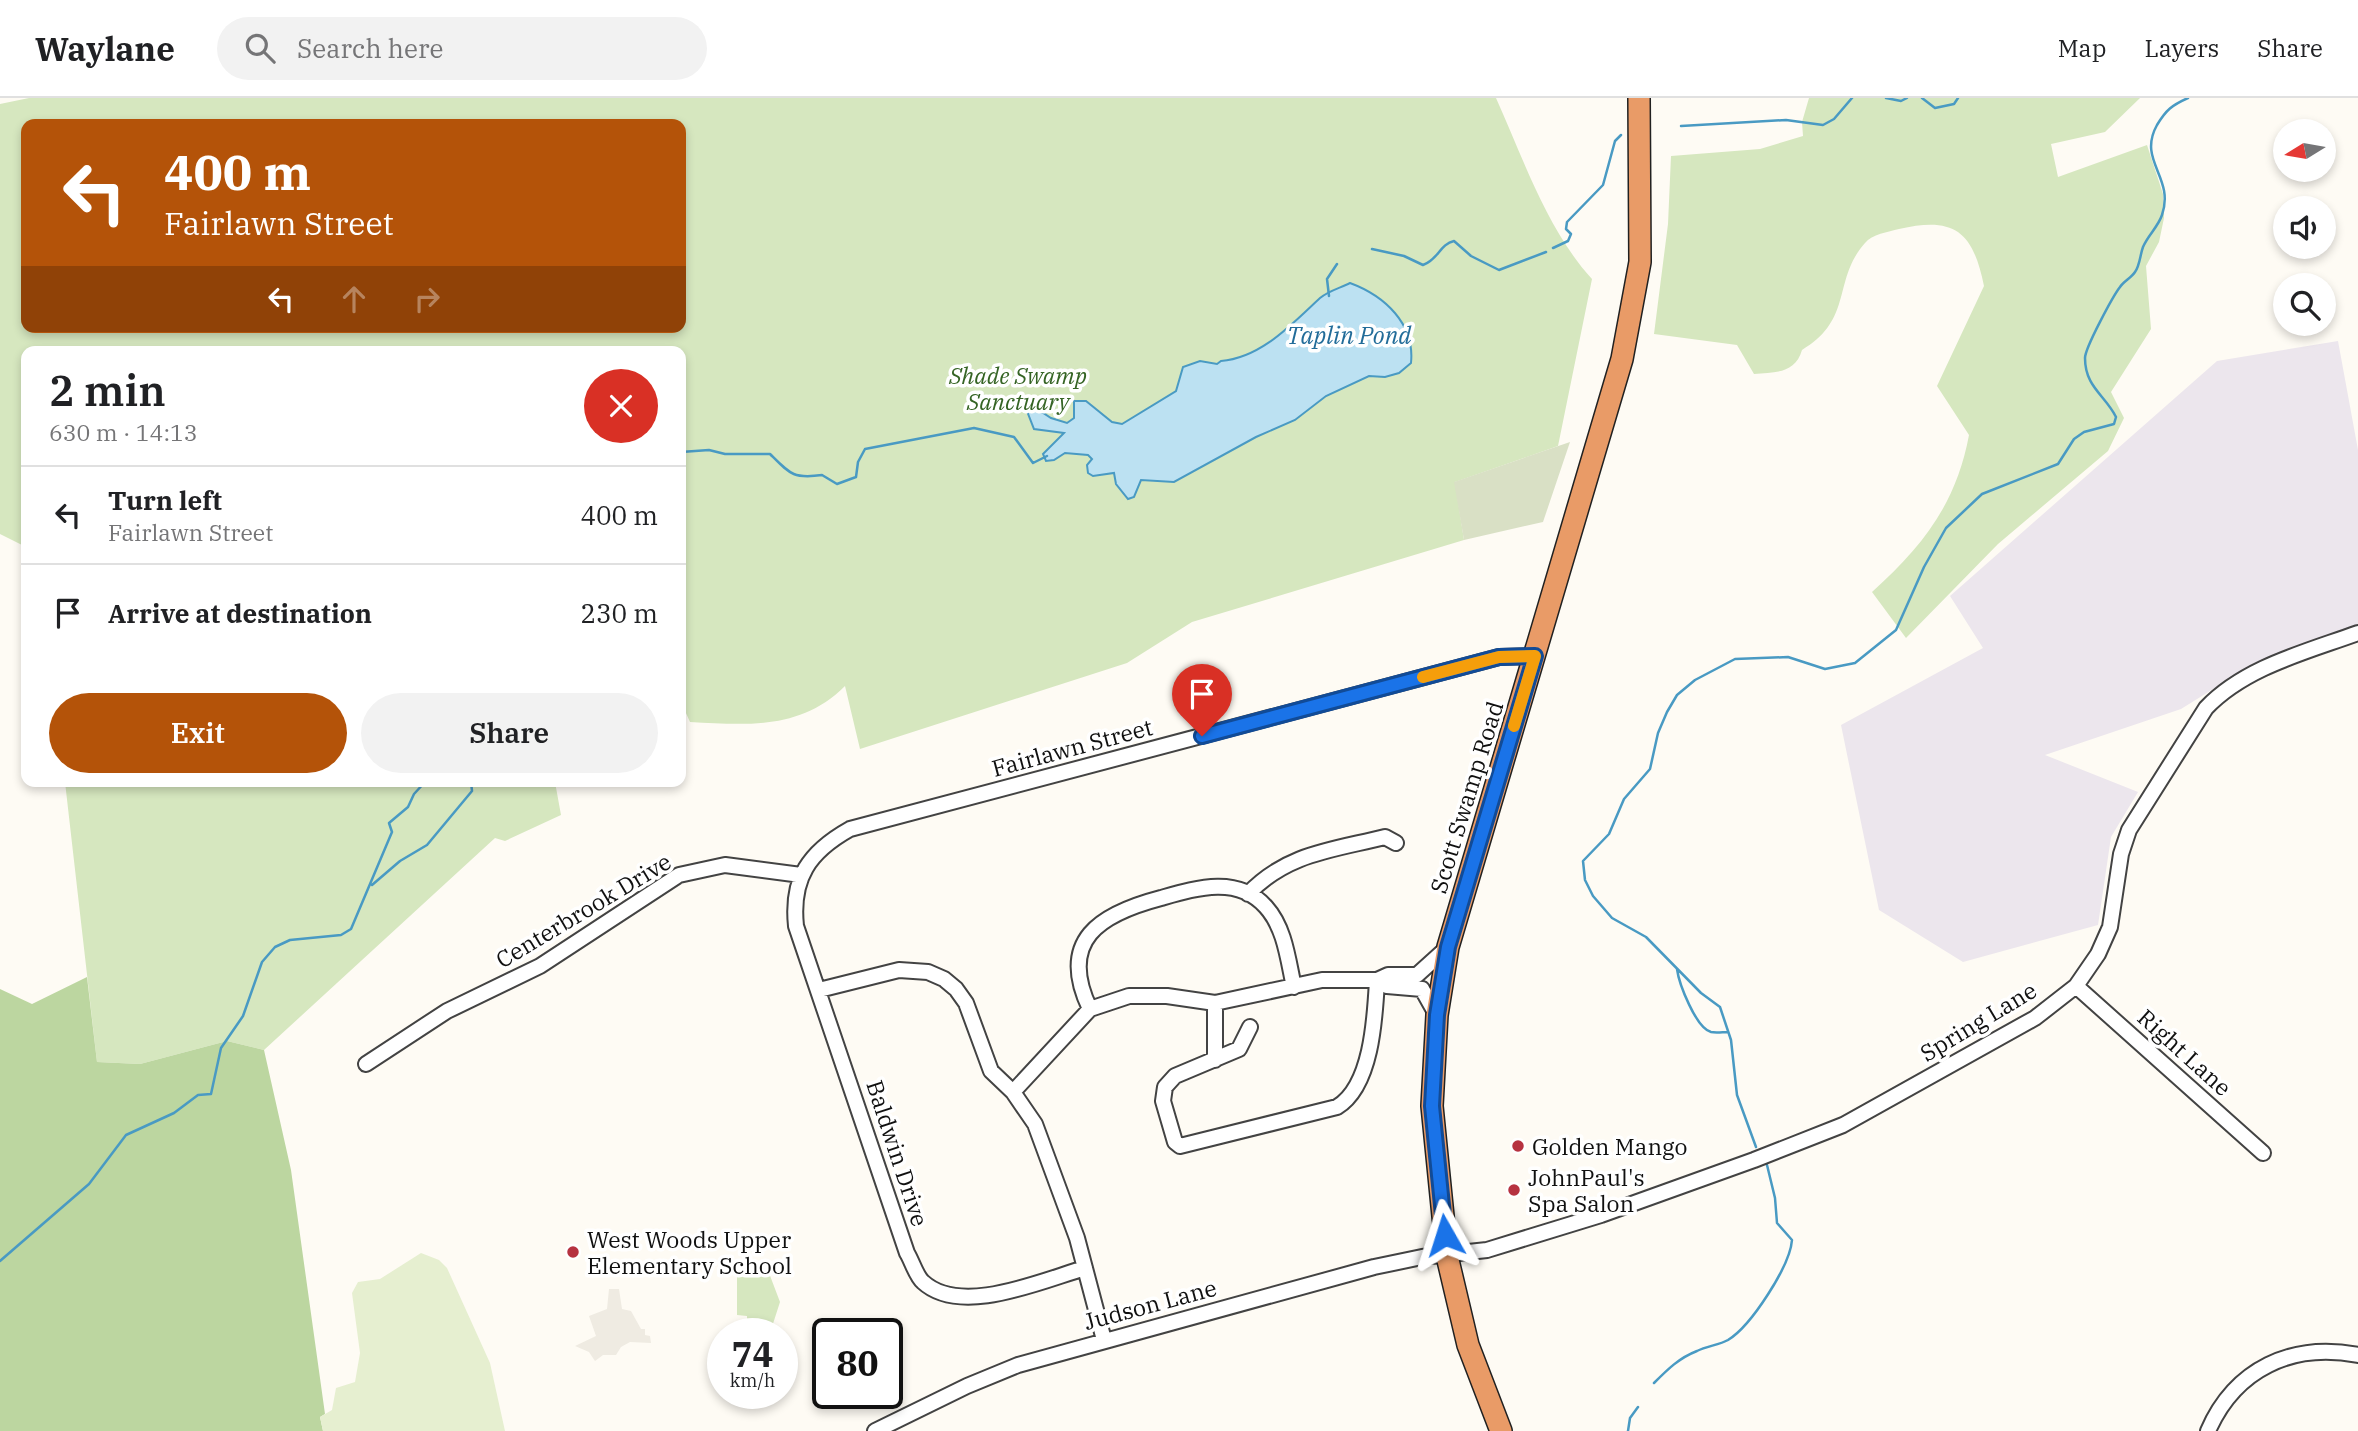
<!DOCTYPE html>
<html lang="en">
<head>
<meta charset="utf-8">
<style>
  body { margin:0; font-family:"IBM Plex Serif",serif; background:#f2f2f2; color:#202124; height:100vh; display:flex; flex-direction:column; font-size:26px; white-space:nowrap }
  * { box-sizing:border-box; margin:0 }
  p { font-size:23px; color:#757577 }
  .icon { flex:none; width:38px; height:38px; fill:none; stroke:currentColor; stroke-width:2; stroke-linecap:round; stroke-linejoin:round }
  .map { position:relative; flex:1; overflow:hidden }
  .panel { position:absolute; left:21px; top:248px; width:665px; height:441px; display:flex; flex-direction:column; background:#fff; border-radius:14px; box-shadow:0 4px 10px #0003 }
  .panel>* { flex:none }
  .banner { position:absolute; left:21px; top:21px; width:665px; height:214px; border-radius:14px; box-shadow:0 4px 10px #0003; background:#b45309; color:#fff; overflow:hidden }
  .needle { width:46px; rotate:259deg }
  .controls { position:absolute; left:2273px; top:21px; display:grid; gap:14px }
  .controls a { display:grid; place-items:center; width:63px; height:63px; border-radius:50%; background:#fff; box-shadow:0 4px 10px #0003; font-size:35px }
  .speed { position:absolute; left:707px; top:1220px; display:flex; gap:14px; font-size:35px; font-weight:700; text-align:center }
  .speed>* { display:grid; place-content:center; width:91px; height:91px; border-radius:50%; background:#fff; box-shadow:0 4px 10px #0003; line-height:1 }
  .speed small { font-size:18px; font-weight:400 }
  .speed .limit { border:4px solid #111; border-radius:10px; background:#fff; color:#111 }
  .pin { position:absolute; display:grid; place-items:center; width:60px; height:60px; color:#fff; margin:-72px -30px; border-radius:50% 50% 50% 0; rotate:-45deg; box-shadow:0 0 7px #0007 }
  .pin .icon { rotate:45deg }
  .me { position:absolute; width:77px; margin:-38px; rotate:354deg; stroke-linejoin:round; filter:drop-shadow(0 0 5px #0008) }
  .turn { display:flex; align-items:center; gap:24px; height:147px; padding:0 28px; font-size:32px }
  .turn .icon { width:91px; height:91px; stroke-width:2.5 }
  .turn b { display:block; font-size:49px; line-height:60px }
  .lanes { display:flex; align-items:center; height:66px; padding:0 28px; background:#0003; justify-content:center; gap:35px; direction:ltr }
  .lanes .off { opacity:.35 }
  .round { display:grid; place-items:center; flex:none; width:74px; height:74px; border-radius:37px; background:#f2f2f2 }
  .overview { display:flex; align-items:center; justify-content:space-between; height:119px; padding:0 28px }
  h1 { font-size:42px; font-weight:600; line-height:52px }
  .primary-button { display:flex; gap:14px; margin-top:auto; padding:14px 28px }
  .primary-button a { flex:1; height:80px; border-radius:42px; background:#b45309; color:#fff; font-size:28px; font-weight:600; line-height:80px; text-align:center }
  .primary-button a+a { background:#f2f2f2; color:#202124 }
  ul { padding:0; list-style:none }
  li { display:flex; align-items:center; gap:21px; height:98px; padding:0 28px; border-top:2px solid #e0e0e0 }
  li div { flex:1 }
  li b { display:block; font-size:26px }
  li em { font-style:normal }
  header { display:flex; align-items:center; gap:42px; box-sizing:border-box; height:98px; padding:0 35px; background:#fff; border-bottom:2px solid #e0e0e0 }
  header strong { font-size:33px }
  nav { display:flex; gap:38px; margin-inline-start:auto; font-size:24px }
  .search { width:490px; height:63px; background:#f2f2f2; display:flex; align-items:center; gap:18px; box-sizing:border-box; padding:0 24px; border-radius:38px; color:#757577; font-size:26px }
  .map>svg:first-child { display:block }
</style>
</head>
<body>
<header>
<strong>Waylane</strong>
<div class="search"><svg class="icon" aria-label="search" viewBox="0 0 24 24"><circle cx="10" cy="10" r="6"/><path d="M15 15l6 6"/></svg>Search here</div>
<nav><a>Map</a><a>Layers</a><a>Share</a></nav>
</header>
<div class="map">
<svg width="2358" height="1333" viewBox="0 0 2358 1333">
  <rect width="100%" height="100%" fill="#fefbf4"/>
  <path fill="#ece6ed" d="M2338,243L2358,352V528L2247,570L2181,611L2045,657L2138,694L2111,739L2098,827L1963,864L1879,812L1841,627L1983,550L1950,498L2217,263Z"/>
  <path fill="#d6e7bf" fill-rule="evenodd" d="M29,0H1496C1523,60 1547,132 1592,181L1558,348L1455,384L1464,442L1192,524L1127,565L860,651L845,588C801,632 748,627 690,624L681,604V254H26V449L0,436V6ZM26,26H681V229H26Z
    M1809,0H2140L2105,34L2051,46L2058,79L2147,47L2163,96L2164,120L2159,144L2146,168L2151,231L2111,294L2124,320L2108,353L1998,446L1906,540L1872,494C1923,448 1956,406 1969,337L1937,288L1984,188C1973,134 1955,118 1899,131C1888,134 1872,136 1865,145C1832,182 1854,221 1802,252C1795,276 1775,274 1754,276L1737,247L1654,236L1668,126L1671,58L1760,51L1803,38L1802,24Z
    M65,684H555L561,717L505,743L495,740L264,952L227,943L140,966L97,964Z
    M737,1164L769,1175L780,1204L770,1235H747V1218L737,1217Z"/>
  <path fill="#bcd6a0" d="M87,879L97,964L140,966L227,943L264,952L291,1072L325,1316L320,1319L323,1333H0V891L32,906Z"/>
  <path fill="#d9e0c5" d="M1570,344L1543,424L1464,442L1454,384Z"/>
  <path fill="#e6efd0" d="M421,1155L439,1162L447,1170L490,1265L505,1333H323L320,1319L332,1312L336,1290L355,1284L360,1255L352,1195L358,1184L380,1181Z"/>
  <path fill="#efebe2" d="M609,1191H619L622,1211L631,1213L641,1231H645V1237L650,1238L651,1245L630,1244L621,1249L616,1257H603L595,1263L589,1254L575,1248L596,1238L589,1218L607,1211Z"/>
  <path fill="#bce1f2" stroke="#499ac3" stroke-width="2" d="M1350,185C1385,198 1415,226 1411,265L1399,275L1385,279L1369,278L1326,298L1295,322L1256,339L1174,384L1141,382L1134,399L1128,401L1116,386L1114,375L1093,378L1088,375L1087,367L1092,361L1088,357L1065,355L1054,362L1046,363L1043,356L1064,335L1034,331L1027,313L1031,307L1051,320L1067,325L1074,320V303H1086L1112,324L1122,326L1176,293L1183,269L1200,263L1217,266L1221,263C1261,260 1292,226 1320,200C1328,193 1340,190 1350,185Z"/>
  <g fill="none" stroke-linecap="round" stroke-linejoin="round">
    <path stroke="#499ac3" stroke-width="2.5" d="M1886,0L1901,3L1907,0
      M1922,0L1935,10L1954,6L1958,0
      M1681,28L1786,22L1823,27L1834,21L1852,0
      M1553,150L1568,143L1571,136L1566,131L1567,124L1603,87L1615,43L1621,37
      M1372,151L1404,158L1423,167C1438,162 1440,146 1454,143L1471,158L1499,172L1546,154
      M1329,198L1327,181L1337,166
      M681,354L709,352L725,356H770C790,376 793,381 822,377L837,386L856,379L858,364L865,351L974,330L1014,339L1033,365L1047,358
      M372,787L400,763L427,747L472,693L471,684
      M1677,871C1679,886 1696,930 1711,934C1716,935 1723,934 1728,934
      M1756,1049L1737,997L1731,942L1720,909L1701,895L1646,839L1612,820L1593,798L1585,782L1583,763L1609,736L1624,701L1650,671L1658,635L1667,614L1677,597L1695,582L1735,561L1788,559L1825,571L1855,565L1896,532L1924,469L1946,430L1982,396L2058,366L2074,341L2084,334L2114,326L2116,319C2105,297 2085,289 2085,260C2085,250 2113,198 2120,189C2124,183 2131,180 2135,174C2140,167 2140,157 2143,149C2148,137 2158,129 2162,117C2175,79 2137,63 2157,27C2166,12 2172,7 2188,0
      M0,1163L89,1086L126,1037L174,1015L198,997L211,996L221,950L243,918L262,864L275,849L290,842L341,837L351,831L392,734L389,725L408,709L414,696L425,684
      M1654,1285C1668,1271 1679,1260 1697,1253C1707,1248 1719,1247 1728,1242C1751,1228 1790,1168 1792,1142L1777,1125L1775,1100L1767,1067
      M1628,1333L1630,1320L1638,1309"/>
    <g stroke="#434343" stroke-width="18">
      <path id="minor" d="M1248,796C1287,755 1333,752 1385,739L1396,745
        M1377,882L1387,888L1422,891L1436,916
        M2076,888L2263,1055
        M819,892L899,872L928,874L944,881L956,891L966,905L991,973L1013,994L1035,1026L1077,1140L1104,1242
        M1090,911C1057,842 1100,816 1161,800C1196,790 1238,777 1266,809C1285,830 1288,862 1294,889
        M1250,929L1239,951L1175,978L1165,989L1163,1003L1175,1044L1180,1048L1337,1009C1372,988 1375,919 1377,882
        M1215,962V905
        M366,966L447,913L540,868L679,777L725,767L801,777
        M1013,994L1090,911L1129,898H1167L1215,905L1322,882H1377L1388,877H1417L1448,849
        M1085,1170C1043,1182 961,1219 923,1184C916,1178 912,1163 907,1155L796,828C791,780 809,754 850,731L1499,559L1535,558
        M875,1333L967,1288L1018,1267L1374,1169L1422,1159L1487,1152L1601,1117L1754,1062L1843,1027L2035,920L2076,888L2098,856L2110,829L2121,756L2129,732L2206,610C2245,569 2306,554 2358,535
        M2208,1333C2235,1271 2292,1244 2358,1257"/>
    </g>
    <g stroke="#212121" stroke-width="24">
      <path id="highway" d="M1501,1333L1468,1247L1447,1158L1432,1008L1437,917L1448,849L1622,261L1640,164L1639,0"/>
    </g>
    <use href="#minor" stroke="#fff" stroke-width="14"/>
    <use href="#highway" stroke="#e99b67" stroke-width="21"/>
  </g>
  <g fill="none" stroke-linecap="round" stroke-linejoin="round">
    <g stroke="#114b97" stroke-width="18">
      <path id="route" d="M1202,638L1499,559L1535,558L1448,849L1437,917L1432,1008L1445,1137"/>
    </g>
    <use href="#route" stroke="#1a73e8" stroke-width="12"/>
    <path stroke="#f59e0b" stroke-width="12" d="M1423,579L1499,559L1535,558L1514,628"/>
  </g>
  <g fill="#b63240" stroke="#fff" stroke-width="2.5">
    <circle cx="1518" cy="1048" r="7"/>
    <circle cx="1514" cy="1092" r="7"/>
    <circle cx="573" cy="1154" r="7"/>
  </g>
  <g text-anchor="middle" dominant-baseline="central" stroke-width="7" stroke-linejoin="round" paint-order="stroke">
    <g font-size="23" font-style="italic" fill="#356424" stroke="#fff">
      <text x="1018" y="277">Shade Swamp<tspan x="1018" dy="26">Sanctuary</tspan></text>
    </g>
    <g font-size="23" fill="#101010" stroke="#fff">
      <text transform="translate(1072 649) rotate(-15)">Fairlawn Street</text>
      <text transform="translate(1466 699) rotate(-73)">Scott Swamp Road</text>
      <text transform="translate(583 812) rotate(-31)">Centerbrook Drive</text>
      <text transform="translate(1978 923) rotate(-31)">Spring Lane</text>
      <text transform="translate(2185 954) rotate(42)">Right Lane</text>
      <text transform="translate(898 1055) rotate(72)">Baldwin Drive</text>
      <text transform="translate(1150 1206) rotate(-15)">Judson Lane</text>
    </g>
    <g font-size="23" fill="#101010" stroke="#fff" text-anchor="start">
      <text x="1532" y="1048">Golden Mango</text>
      <text x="1528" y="1079">JohnPaul's<tspan x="1528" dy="26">Spa Salon</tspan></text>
      <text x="587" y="1141">West Woods Upper<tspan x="587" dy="26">Elementary School</tspan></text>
    </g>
    <g font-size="24" font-style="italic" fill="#226c99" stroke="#fff">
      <text x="1349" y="237">Taplin Pond</text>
    </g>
  </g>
</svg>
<div class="controls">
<a><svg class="needle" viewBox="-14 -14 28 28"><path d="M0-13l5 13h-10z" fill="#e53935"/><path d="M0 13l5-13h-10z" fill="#757577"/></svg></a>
<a><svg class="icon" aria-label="sound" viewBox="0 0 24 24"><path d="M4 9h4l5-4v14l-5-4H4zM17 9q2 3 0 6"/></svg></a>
<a><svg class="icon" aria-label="search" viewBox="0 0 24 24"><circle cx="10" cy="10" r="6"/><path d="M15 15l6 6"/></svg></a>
</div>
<div class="speed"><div>74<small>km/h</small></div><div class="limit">80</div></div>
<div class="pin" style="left:1202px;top:638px;background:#d93025"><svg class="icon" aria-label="arrive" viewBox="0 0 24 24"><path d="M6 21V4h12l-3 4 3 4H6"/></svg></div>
<svg class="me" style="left:1445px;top:1137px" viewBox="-20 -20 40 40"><path d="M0-17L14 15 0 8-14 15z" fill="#1a73e8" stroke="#fff" stroke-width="4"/></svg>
<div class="banner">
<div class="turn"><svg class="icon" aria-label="left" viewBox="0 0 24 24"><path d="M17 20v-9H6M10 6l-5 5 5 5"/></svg><div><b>400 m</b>Fairlawn Street</div></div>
<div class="lanes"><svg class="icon" aria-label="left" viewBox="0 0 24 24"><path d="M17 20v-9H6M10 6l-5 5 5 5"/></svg><svg class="icon off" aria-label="ahead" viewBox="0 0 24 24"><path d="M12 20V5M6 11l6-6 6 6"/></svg><svg class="icon off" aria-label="right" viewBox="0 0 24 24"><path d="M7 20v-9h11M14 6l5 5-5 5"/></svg></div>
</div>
<section class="panel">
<div class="overview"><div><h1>2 min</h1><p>630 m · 14:13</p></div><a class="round" style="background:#d93025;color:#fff"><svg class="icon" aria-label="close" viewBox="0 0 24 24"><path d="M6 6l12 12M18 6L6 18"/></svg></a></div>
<ul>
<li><svg class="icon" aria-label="left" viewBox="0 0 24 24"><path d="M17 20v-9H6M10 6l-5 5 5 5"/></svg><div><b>Turn left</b><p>Fairlawn Street</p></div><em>400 m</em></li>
<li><svg class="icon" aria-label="arrive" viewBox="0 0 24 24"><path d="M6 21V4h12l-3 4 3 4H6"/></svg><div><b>Arrive at destination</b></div><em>230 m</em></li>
</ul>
<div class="primary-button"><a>Exit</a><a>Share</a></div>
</section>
</div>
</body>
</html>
